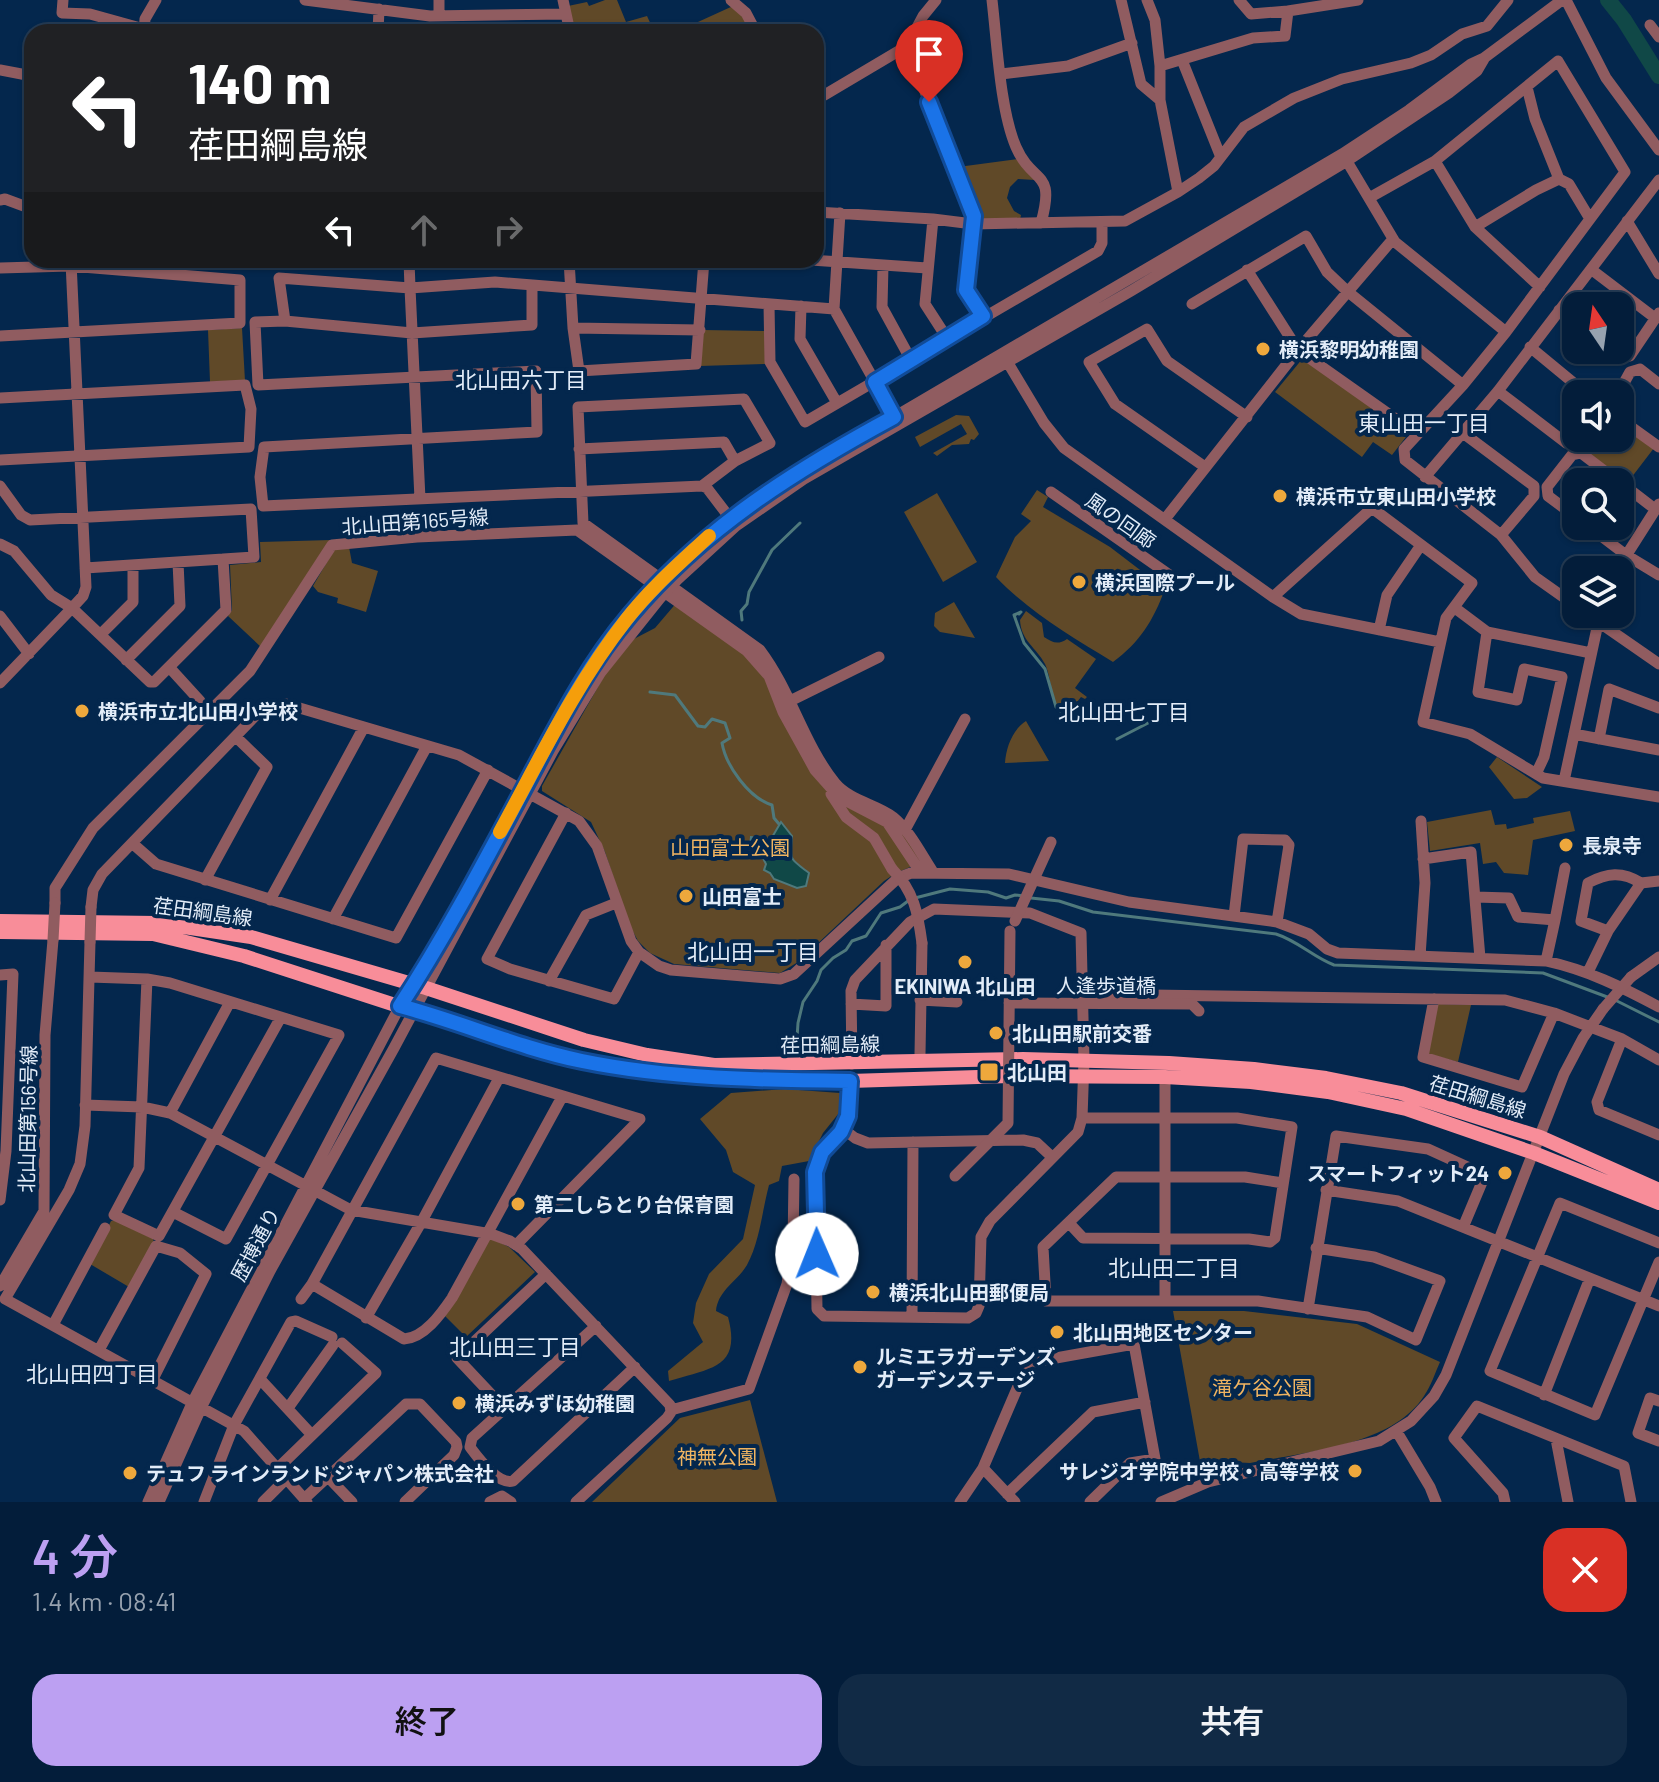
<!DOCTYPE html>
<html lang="ja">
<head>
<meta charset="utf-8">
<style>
  body { margin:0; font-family:Barlow,"Noto Sans JP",sans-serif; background:#112a45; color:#f1f3f6; height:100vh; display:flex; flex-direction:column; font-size:30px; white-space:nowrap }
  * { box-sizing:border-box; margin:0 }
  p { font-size:26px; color:#97a2af }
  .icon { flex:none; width:44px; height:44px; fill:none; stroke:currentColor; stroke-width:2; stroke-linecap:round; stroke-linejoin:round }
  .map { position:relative; height:1502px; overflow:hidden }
  .sheet { display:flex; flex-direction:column; background:#031d3a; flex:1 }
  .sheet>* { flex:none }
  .top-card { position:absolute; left:24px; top:24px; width:800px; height:244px; border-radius:24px; box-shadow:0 2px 6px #0004,0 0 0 2px #243b54; background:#202124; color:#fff; overflow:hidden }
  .needle { width:52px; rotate:347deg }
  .buttons { position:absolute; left:1562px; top:292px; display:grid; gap:16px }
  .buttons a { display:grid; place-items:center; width:72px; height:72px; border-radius:16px; background:#031d3a; box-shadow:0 2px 6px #0004,0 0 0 2px #243b54; font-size:40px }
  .pin { position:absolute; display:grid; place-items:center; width:68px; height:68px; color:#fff; margin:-82px -34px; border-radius:50% 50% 50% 0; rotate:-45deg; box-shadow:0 0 8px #0007 }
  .pin .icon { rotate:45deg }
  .me { position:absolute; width:88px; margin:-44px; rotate:359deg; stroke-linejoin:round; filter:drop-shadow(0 0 6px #0008) }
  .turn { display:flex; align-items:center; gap:28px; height:168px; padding:0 32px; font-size:36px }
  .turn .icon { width:104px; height:104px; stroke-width:2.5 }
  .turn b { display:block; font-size:56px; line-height:68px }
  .lanes { display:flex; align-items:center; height:76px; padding:0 32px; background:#0003; justify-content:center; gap:40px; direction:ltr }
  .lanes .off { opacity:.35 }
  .round { display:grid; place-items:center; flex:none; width:84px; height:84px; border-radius:24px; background:#112a45 }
  .overview { display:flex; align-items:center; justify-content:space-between; height:136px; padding:0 32px }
  h1 { font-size:48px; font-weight:600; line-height:60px; color:#bca0f2 }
  .button { display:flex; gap:16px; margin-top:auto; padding:16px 32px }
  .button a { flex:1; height:92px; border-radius:24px; background:#bca0f2; color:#111; font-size:32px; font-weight:600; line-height:92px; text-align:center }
  .button a+a { background:#112a45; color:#f1f3f6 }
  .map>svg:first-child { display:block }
</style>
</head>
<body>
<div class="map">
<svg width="1659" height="1502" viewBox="0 0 1659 1502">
  <rect width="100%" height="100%" fill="#04274d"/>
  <path fill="#604928" d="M605,0H617L626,22L647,16L653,29L646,32H574L568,6L587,2L589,6Z
    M733,6L747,22L735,29L736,32H676Z
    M1018,159L1035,180L1018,179L1010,187L1007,198L1014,211L1021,215L1020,220L982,219L977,215L958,167Z
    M242,328L245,381L210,382L208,330Z
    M703,330L766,331V364L700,366Z
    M1303,358L1409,433L1392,455L1373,442L1362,457L1275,392Z
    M956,415L969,416L979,434L974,440L971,439L969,444L952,445L937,456L933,453L967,434L961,424L920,447L915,437Z
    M1620,422L1654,448L1628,482L1576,445L1582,438H1620Z
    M1037,490L1048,497L1043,507L1110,547L1165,589C1153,621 1140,642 1113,662C1072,637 1029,612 996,577L1015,537L1031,521L1021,514Z
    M937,493L977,562L943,582L904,512Z
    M331,540L262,648L228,616L232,610L230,565L261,562L260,542Z
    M349,547L352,563L378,571L366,612L337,603L338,598L318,592L313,586L334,550Z
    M678,601L758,654L831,784L903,833L922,862L896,873L884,881L798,962L780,973L674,964L650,953L638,941L629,924L605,852L591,822L542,791V786L607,671L630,641L655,628Z
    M954,602L975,638L940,632L934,626L935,613Z
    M1026,611L1042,623L1044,637C1053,643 1058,645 1067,639L1096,659L1075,688L1087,697L1085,699L1081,697L1073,707L1075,717C1048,715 1054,683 1045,664C1036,647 1021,641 1020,620Z
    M1026,721L1049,761L1005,763C1006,747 1013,729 1026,721Z
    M1497,757L1542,787L1527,798L1514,799L1489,767Z
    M1491,810L1495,825L1506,824L1507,829L1534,823L1533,818L1570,811L1575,831L1533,840L1528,875L1504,873L1496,862L1483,864L1480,843L1430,851L1427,822Z
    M1438,1004L1471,1005L1458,1062L1428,1054Z
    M785,1089L840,1093L839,1113L823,1133L809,1161L782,1166L779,1181L769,1185C762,1211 760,1241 747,1265C737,1282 718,1290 716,1311L728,1317C742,1369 709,1368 669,1381L668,1371L703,1342L693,1323L696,1303L709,1274L743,1239L755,1185L733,1172L726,1150L700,1119L731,1093Z
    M116,1220L153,1238L154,1244L129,1287L90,1264L111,1221Z
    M489,1237L509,1247L535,1272L466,1337L444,1315Z
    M1173,1311H1244L1357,1324L1440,1362C1435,1373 1431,1386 1424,1396C1392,1446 1304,1452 1250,1463L1231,1462L1201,1467Z
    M750,1400L777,1502H592L680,1418Z"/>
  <path fill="#104847" stroke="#4f797c" stroke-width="2" d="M781,822L792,836C790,861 789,858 809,873L806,886L797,888L774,879L770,873L764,870L766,864L757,847L753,849L750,846L751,837L771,839Z"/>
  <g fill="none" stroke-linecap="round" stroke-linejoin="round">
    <path stroke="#4f797c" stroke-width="3" d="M1019,614L1021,612L1014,615L1024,643L1045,669L1056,707L1068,719L1079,718L1081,713H1077L1078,715
      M742,620L741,611L747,604L749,592L772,550L800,523
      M650,692L675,695L698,726L705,727L712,719L725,723L730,738L722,743C726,766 749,798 772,805L774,818L779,824
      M1117,739L1152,721
      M915,898L950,889L988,892L1006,898L1015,895L1024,896
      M1031,898L1059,901L1093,912L1276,934C1298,941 1313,957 1334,965L1543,973L1610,998
      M1617,1001L1659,1022
      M796,1053L798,1023L803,1002L817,981L821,970L833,958L846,950L852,941L866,936L881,913L900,907L908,901"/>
    <path stroke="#104847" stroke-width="16" d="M1608,0L1624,20L1659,76"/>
    <path stroke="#905c60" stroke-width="11" d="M63,0L62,13L90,14L144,29
      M305,0L430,16L566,14
      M439,0V16
      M563,0L570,32
      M731,0L746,13L756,32
      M992,0C997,42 1000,110 1016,147C1033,186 1056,168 1041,223
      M1121,0L1141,84L1160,100
      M1147,0L1155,20L1160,66
      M1239,0L1251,14L1288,11
      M1566,0L1606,78L1659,150
      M1650,25L1659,37
      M144,32L145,19L156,0
      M378,32L379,9
      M907,46L974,216L966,290L983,316
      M1182,60L1220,155
      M0,70L32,76
      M1001,74L1068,66L1132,43
      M1527,87L1535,119L1559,179L1569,184L1590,219
      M816,100L907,46L923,16L936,0
      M1345,158L1395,242L1506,332
      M1435,161L1475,227L1540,287
      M1178,192L1160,100V66L1253,38L1285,36L1288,11L1358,0
      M1369,198L1435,161L1558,61L1625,172L1506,332L1463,385L1404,449L1405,460L1501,535L1535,577L1576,606
      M0,200L5,199L32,209
      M816,212L933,219L973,224L1125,221L1178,192L1199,178L1214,166L1244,127L1294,98L1342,79L1411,63L1431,55L1462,34L1487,26L1508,0
      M933,219L925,304L947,338
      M1627,221L1659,274
      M1475,227L1536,190L1559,179
      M569,260L573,328L579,371L696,364L704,260
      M811,260L927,268
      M883,265L882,307L911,360
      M0,268L70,266L240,280V323L0,336
      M1247,270L1298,350L1417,434
      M1592,270L1655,318
      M532,285V325L412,333L285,321L255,322L258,385L536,371L537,432L264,447L260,477L263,506L702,486L707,488L736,526
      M769,304L770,362L805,422L1098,251L1102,243V223
      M1192,304L1306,236L1327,272L1347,291L1463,385
      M801,306L800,339L837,403
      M834,309L840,213
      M1559,310L1576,323
      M285,321L279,278L410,288L409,260
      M573,328L700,330
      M1530,347L1587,394
      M1611,350L1622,358L1630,356L1659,313
      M1005,358L1044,423L1064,448L1273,597L1301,614L1440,642
      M1498,391L1566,443L1579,438
      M1618,394L1630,372L1640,369L1659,384
      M0,398L245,385L251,409L249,447L0,460
      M1620,419L1659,447
      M1463,433L1534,486V496L1501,535
      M579,449L724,442L735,461
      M1205,467L1115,404L1089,362L1147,329L1167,361L1247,417
      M1425,477L1498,391L1659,180
      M1620,482L1655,509
      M0,486L21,515L30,520L251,509L254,557L85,568
      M702,486L735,461L770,443L744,399L578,407L583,523L760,650C791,691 803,743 835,783C850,801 876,804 893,817C910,831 921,854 933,872
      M1051,492L1171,576
      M420,499L410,288L495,282L834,309L898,423
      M1576,517L1548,496L1547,487L1572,455L1581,453L1619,482
      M1165,519L1298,350L1393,239
      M1588,526L1626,555L1659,575
      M0,544L14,551L51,595L72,608L150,682H154L226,610L223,559
      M1617,570L1659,504
      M666,576L730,518L798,471L894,417L1342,154L1409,110L1471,64L1484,58L1562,0
      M676,581L736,526L804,479L1131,291L1347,161L1449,93L1477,71L1484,59
      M1273,597L1372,508L1472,583L1446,618L1423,722L1470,734L1543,778L1659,797
      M1455,608L1487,632L1591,653
      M1587,614L1659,664
      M0,616L29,654
      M1379,630L1387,595L1421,545
      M1487,632L1478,692L1517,700L1524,669L1562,677L1544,757L1536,774
      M101,634L133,602V565
      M126,660L180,606L178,562
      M169,667L200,701
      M0,683L72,608L83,596L86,587L71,262
      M788,702L879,657
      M1574,734L1659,750
      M1599,739L1609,689L1659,708
      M1564,781L1600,614
      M831,794L846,817L874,838L892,869
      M566,813L487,959L510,969L614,999L639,952
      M905,830L965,719
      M132,843L156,864L396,938L488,770
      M1423,859L1471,852L1480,958
      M205,880L267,767L236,737
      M1475,897L1509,898L1518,917L1555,920L1546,961
      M270,900L364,727
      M55,903V888L93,828L250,671L332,545L417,537L577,530L747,651L769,676L783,712L815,770L839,797L887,822L921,873
      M91,907L93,890L102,874L259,712L286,704L459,755L579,821L597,846L631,941L639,952L659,966L671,970L780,979L794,974L898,878L911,873L1009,874L1129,902L1277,922L1309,934L1327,949L1338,953L1546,961C1587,970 1622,987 1659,1007
      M1234,916L1243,839L1285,840L1289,845L1277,922
      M333,919L427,746
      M1555,920L1565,868
      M1608,931L1581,921L1588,883C1607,873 1622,871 1641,883
      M90,942L85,1126L80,1164L69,1190L5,1299L244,1431L307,1502
      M1420,956L1425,883L1421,821
      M1588,972L1608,931L1641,883L1659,881
      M0,975L13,974L6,1151L0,1200
      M90,977L147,979L170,983L339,1035L226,1239L173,1212
      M1631,977L1659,957
      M147,979L139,1168L114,1215L159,1236L281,1017
      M549,981L586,915L616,903
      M1083,994L1505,1000L1554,1013L1622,1039
      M1434,999L1423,1057L1522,1087L1554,1013
      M920,1000L957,1002
      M851,1004L886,1006V945
      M920,1054L922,943
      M1659,1060L1622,1039L1597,1102L1599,1110L1659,1135
      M850,1081L848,1116L841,1132L822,1152L815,1172L817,1309L824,1316L968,1318L976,1313L979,1306L981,1237L990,1221L1078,1132L1082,1118L1084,1060L1081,933L1030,913L934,909L910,922L855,980L851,991L852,1064
      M85,1105L142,1107L170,1113L351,1210L491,1234L510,1241L522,1249L670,1405L671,1412L667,1418L576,1502
      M170,1113L230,1002
      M842,1128L855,1138L868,1143L1023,1140L1037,1143L1052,1157
      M1283,1183L1245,1177H1116L1043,1247L1046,1301H1258L1367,1317L1416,1340L1440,1281L1374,1257L1316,1248
      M1326,1190L1398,1201L1659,1306
      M1069,1223L1083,1238L1249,1239L1270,1242L1275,1238L1292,1127L1237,1118H1082
      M1659,1243L1560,1203L1490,1371L1595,1415L1659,1262
      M516,1245L640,1119L436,1058L312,1284L404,1339C424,1338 441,1314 452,1298L562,1097
      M0,1286L44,1211L45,1035L53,940
      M301,1299L312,1284
      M1165,1300V1077
      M1308,1309L1336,1136L1428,1149L1485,1175L1464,1225
      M912,1317L913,1142
      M366,1318L422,1221L499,1078
      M53,1325L105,1228
      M596,1326L472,1438L470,1447C479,1459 498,1485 513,1481L635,1367
      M99,1350L156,1246L180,1253L206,1274L153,1379
      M260,1379L311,1434
      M1544,1395L1590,1278
      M1659,1401L1650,1398L1638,1433L1659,1441
      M288,1408L333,1345
      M505,1409L457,1358L546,1274
      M671,1410L749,1389L787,1284L793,1245L794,1179
      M1397,1432L1430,1487L1436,1502
      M1556,1439L1568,1502
      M983,1468L1015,1502
      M277,1469L376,1373L342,1343
      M327,1476L352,1502
      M1007,1494L1093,1412L1145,1402
      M304,1499L406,1404H420L456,1442L457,1447L454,1455L405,1502
      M148,1502L193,1401L400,1006L480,869L573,696L603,651L650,592
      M159,1502L202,1406L270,1271L394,1048L553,751L601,672L661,597
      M204,1502L234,1425L291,1322L296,1321L332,1337
      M263,1502L286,1479
      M490,1502L502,1496L511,1502
      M960,1502L983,1468L1028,1363L1134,1344L1155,1459L1130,1463L1090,1502
      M1161,1502L1208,1482L1379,1441L1411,1421L1434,1396L1446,1375L1564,1074L1583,1038L1603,1009
      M1505,1502L1503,1493L1454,1438L1477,1406L1624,1466L1631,1502"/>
    <path stroke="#f88d99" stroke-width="14" d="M0,921L157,923L251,937L426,988L584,1040L647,1055L714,1065L1023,1059L1169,1063L1254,1069L1326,1078L1401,1093L1540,1137L1659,1190
      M0,932L153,934L244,956L497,1038L581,1061L663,1074L718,1079L850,1081L1010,1076L1165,1077L1251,1082L1328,1092L1406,1109L1534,1153L1659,1203"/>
    <path stroke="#905c60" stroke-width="11" d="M650,592L666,576
      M661,597L676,581
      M892,869C914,891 918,913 922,943
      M1015,921L1051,842
      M53,940L55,903
      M90,942L91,907
      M1009,1003L1192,1004L1199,1011
      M1603,1009L1631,977
      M955,1176L1008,1123L1010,931"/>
  </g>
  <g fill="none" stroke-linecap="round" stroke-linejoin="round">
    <g stroke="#114b97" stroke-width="20">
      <path id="route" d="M817,1254L815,1172L822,1152L841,1132L848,1116L850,1081C760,1080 670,1079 582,1061C519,1048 461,1022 400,1006C445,937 484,863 523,790C555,730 585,668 630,615C703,528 796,470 894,417L875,382L983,316L966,290L974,216L929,102"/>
    </g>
    <use href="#route" stroke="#1a73e8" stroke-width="14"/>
    <path stroke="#f59e0b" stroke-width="14" d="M500,832C540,759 575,685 626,620C651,588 680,563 709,536"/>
  </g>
  <g fill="#eea83c" stroke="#04274d" stroke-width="3">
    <circle cx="1263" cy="349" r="8"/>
    <circle cx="1280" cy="496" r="8"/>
    <circle cx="1079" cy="582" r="8"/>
    <circle cx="82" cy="711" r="8"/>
    <circle cx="1566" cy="845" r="8"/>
    <circle cx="686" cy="896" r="8"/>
    <circle cx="965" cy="962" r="8"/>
    <circle cx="996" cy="1033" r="8"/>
    <rect x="979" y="1062" width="20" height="20" rx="4"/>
    <circle cx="1505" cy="1173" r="8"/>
    <circle cx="518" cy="1204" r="8"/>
    <circle cx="873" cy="1292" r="8"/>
    <circle cx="1057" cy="1332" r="8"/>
    <circle cx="860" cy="1367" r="8"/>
    <circle cx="459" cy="1403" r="8"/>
    <circle cx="1355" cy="1471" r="8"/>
    <circle cx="130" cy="1473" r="8"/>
  </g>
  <g text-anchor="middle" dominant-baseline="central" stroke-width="8" stroke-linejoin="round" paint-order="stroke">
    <g font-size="20" font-weight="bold" fill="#e2ecf8" stroke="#04274d" text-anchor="start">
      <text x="1279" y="349">横浜黎明幼稚園</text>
      <text x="1296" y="496">横浜市立東山田小学校</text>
      <text x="1095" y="582">横浜国際プール</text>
      <text x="98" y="711">横浜市立北山田小学校</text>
      <text x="1582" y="845">長泉寺</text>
      <text x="702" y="896">山田富士</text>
      <text x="965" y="986" text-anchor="middle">EKINIWA 北山田</text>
      <text x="1012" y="1033">北山田駅前交番</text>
      <text x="1007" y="1072">北山田</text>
      <text x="1489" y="1173" text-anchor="end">スマートフィット24</text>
      <text x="534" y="1204">第二しらとり台保育園</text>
      <text x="889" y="1292">横浜北山田郵便局</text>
      <text x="1073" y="1332">北山田地区センター</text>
      <text x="876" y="1356">ルミエラガーデンズ<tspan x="876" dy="23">ガーデンステージ</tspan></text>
      <text x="475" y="1403">横浜みずほ幼稚園</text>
      <text x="1339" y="1471" text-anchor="end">サレジオ学院中学校・高等学校</text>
      <text x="146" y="1473">テュフ ラインランド ジャパン株式会社</text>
    </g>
    <g font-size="20" fill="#e2ecf8" stroke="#04274d">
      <text transform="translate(1121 520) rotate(35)">風の回廊</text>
      <text transform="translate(415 521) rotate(-4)">北山田第165号線</text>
      <text transform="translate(203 911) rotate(8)">荏田綱島線</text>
      <text x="1106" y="985">人逢歩道橋</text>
      <text transform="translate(830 1044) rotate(-1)">荏田綱島線</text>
      <text transform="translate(1478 1096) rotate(17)">荏田綱島線</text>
      <text transform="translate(27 1119) rotate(-89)">北山田第156号線</text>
      <text transform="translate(255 1244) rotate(-62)">歴博通り</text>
    </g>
    <g font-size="20" fill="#f0b461" stroke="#04274d">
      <text x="730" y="847">山田富士公園</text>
      <text x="1262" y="1387">滝ケ谷公園</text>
      <text x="717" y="1456">神無公園</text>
    </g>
    <g font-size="22" fill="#e2ecf8" stroke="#04274d">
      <text x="521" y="379">北山田六丁目</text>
      <text x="1424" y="422">東山田一丁目</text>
      <text x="1124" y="711">北山田七丁目</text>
      <text x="753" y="951">北山田一丁目</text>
      <text x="1174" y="1267">北山田二丁目</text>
      <text x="515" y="1346">北山田三丁目</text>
      <text x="92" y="1373">北山田四丁目</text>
    </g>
  </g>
</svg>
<div class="buttons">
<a><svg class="needle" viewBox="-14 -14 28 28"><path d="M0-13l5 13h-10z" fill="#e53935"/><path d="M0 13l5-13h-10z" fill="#97a2af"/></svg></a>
<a><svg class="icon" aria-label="sound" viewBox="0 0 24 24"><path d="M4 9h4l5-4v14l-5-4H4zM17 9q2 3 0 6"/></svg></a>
<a><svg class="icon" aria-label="search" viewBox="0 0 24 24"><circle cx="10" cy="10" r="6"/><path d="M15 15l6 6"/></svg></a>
<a><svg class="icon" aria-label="layers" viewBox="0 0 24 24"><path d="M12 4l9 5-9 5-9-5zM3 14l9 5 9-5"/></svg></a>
</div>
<div class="pin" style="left:929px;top:102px;background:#d93025"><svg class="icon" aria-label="arrive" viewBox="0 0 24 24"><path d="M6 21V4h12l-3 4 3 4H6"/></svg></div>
<svg class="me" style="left:817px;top:1254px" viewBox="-20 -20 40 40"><circle r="19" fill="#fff"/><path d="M0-13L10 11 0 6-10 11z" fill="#1a73e8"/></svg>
<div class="top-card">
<div class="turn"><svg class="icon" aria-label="left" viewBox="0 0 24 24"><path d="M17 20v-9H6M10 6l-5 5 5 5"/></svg><div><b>140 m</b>荏田綱島線</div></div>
<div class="lanes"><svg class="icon" aria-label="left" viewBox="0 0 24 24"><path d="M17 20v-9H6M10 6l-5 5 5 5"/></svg><svg class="icon off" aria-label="ahead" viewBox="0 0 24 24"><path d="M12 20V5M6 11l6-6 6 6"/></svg><svg class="icon off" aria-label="right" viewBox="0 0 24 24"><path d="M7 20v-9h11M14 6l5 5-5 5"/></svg></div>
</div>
</div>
<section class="sheet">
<div class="overview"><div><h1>4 分</h1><p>1.4 km · 08:41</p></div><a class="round" style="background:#d93025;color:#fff"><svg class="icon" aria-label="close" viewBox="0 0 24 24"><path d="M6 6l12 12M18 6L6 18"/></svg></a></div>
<div class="button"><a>終了</a><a>共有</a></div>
</section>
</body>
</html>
